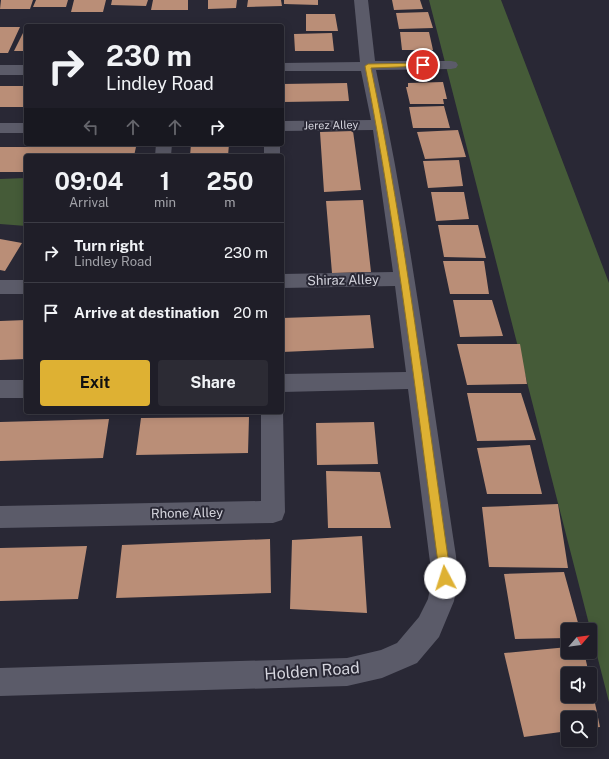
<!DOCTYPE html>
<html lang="en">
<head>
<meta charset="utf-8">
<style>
  body { margin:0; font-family:"Public Sans",sans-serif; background:#2c2b34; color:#f1f3f6; height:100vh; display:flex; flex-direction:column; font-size:15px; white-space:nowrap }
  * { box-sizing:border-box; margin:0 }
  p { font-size:13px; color:#a1a2a8 }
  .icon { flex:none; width:22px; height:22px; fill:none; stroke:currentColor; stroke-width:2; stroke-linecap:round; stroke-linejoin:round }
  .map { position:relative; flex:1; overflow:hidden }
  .sheet { position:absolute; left:24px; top:154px; width:260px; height:260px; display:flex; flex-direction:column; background:#1f1e28; border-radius:4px; box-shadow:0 2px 10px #0003,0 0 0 1px #3c3c45 }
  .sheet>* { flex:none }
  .top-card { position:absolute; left:24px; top:24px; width:260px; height:122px; border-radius:4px; box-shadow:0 2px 10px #0003,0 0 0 1px #3c3c45; background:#1f1e28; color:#f1f3f6; overflow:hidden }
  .needle { width:26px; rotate:62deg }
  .tools { position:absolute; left:561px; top:623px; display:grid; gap:8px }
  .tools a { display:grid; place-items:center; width:36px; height:36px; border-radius:4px; background:#1f1e28; box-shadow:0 2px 10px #0003,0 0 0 1px #3c3c45; font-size:20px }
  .pin { position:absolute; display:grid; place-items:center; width:34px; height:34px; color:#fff; margin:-17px; border:2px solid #fff; border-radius:50%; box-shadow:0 1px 4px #0007 }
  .me { position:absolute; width:44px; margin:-22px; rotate:355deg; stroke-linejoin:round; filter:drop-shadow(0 0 3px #0008) }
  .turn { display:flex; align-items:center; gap:14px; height:84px; padding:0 16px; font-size:18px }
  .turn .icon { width:52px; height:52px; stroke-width:2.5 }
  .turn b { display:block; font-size:28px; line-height:34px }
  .lanes { display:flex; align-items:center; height:38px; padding:0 16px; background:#0003; justify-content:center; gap:20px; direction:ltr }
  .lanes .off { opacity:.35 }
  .eta { display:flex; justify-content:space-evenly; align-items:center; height:68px; text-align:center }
  .eta b { font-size:24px; font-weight:700; line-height:28px }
  .primary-button { display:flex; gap:8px; margin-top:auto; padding:8px 16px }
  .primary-button a { flex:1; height:46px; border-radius:4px; background:#deb133; color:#111; font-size:16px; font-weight:700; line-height:46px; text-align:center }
  .primary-button a+a { background:#2c2b34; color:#f1f3f6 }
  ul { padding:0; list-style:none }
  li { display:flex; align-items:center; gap:12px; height:60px; padding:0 16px; border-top:1px solid #3c3c45 }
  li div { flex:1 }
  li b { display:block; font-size:15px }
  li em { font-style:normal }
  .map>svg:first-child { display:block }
</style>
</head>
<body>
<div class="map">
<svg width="609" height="759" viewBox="0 0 609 759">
  <rect width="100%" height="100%" fill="#292835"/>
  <path fill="#455b38" d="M429,0H501L609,283V702Z
    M26,178V226L0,224V179Z"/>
  <path fill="#ba8e77" d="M1,0H33L30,9H0Z
    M36,0H68L66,7H33Z
    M74,0H106L103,12H71Z
    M112,0H148L146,6L111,5Z
    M153,0H188V10H151Z
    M208,0H237L236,8L208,9Z
    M248,0H281L282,6L247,7Z
    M284,0H318V5L284,4Z
    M392,0H420L423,9L394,10Z
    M428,12L433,28L399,29L396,13Z
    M306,14H335L338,31H306Z
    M0,27H20L8,53H0Z
    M24,31H26V51H14Z
    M400,32H429L433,50H402Z
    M332,33L334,51H295L294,34Z
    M443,82L447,99H443L444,104H410L406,87H408V83Z
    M347,83L349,101L282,102V84Z
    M0,86H26V107H0Z
    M444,106L450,128H413L409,107Z
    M458,130L466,157L425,159L417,132Z
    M353,131L361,190L324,192L320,132Z
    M191,144H229L228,156H190Z
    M0,147H136L134,156H26V172H0Z
    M459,160L463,186L428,188L423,161Z
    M431,192H464L469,219L436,221Z
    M363,200L371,272L332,273L326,201Z
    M438,225H478L486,258L444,257Z
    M0,239L22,243L5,271L0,270Z
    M443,261H484L489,294H450Z
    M453,300H492L503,336L460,337Z
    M370,315L374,348L282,352V318Z
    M26,320V359L0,360V321Z
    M457,344H520L527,384L467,385Z
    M467,393H521L536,440L477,441Z
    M249,417L248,453L136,455L141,418Z
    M109,419L103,458L0,461V422Z
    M374,422L378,464L317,465L316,423Z
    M530,445L542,494H487L477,448Z
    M326,471L380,472L391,528H328Z
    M558,504L568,568L489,567L482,507Z
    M362,536L367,613L290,609L292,540Z
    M270,539L271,593L116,598L122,545Z
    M87,546L78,599L0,601V548Z
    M564,572L580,630H568V638L515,639L504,574Z
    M568,647V652H584L589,674H568V696H590L591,684L600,727L590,728V718H568V731L524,737L504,653Z"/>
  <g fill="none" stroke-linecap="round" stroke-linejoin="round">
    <path fill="#5b5b69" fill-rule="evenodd" d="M354,0H368L375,61H451L456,62L458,65L456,68L451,69L376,70C411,231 431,394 456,556L458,578L454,601L439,637L417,663L382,678L347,686L0,696V668L347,658L381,650L397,643L419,617L428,599L432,578L408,389L282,392V374L406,372L395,286L282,288V274L393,272L373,130L282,131V121L371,120L361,71H282V63L360,62Z
      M0,65H26V75H0Z
      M0,123H26V133H0Z
      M156,144H172L171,156H155Z
      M264,144H280V156H264Z
      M0,280H26V294H0Z
      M0,380H26V398H0Z
      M282,409L283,412L285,512L282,520L273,523L0,528V506L261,501V412H282Z"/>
  </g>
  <path fill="#deb133" stroke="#907321" d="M423,63L425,64V66L371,68C406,236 426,408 451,578L449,581L445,583L441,581L440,578C417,407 398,235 365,66L368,64Z"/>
  <g text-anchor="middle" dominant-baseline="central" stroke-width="4" stroke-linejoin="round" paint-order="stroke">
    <g font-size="11" fill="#d4d4dd" stroke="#292835">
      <text transform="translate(331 125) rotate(-1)">Jerez Alley</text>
    </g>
    <g font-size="13" fill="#d4d4dd" stroke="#292835">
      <text transform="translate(343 280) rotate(-1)">Shiraz Alley</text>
      <text transform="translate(187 513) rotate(-1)">Rhone Alley</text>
    </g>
    <g font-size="16" fill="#d4d4dd" stroke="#292835">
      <text transform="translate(312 671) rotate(-4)">Holden Road</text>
    </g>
  </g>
</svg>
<div class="tools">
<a><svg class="needle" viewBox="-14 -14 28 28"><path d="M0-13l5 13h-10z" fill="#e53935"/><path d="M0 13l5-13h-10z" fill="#a1a2a8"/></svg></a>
<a><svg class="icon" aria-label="sound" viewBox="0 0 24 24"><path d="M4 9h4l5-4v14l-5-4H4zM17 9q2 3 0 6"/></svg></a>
<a><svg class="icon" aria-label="search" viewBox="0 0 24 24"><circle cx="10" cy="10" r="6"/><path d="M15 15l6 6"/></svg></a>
</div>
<div class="pin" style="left:423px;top:65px;background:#d93025"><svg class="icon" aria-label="arrive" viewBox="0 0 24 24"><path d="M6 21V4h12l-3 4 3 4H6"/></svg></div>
<svg class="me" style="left:445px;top:578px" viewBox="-20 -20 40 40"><circle r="19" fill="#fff"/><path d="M0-13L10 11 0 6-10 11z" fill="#deb133"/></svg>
<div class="top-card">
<div class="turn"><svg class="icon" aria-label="right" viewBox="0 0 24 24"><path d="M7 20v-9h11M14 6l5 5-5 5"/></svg><div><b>230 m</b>Lindley Road</div></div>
<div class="lanes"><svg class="icon off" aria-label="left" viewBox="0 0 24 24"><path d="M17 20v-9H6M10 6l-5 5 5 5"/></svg><svg class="icon off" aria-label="ahead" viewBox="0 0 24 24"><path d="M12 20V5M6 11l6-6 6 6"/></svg><svg class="icon off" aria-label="ahead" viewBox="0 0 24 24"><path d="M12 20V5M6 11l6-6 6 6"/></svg><svg class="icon" aria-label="right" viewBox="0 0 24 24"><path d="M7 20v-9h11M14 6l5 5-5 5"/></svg></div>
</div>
<section class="sheet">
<div class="eta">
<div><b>09:04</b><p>Arrival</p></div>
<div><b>1</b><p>min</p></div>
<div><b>250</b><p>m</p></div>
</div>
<ul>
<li><svg class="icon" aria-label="right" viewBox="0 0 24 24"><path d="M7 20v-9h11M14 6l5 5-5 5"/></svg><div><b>Turn right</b><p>Lindley Road</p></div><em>230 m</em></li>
<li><svg class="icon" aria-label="arrive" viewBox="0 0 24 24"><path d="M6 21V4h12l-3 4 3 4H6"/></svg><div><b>Arrive at destination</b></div><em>20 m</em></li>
</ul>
<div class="primary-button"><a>Exit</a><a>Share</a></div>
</section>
</div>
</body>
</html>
